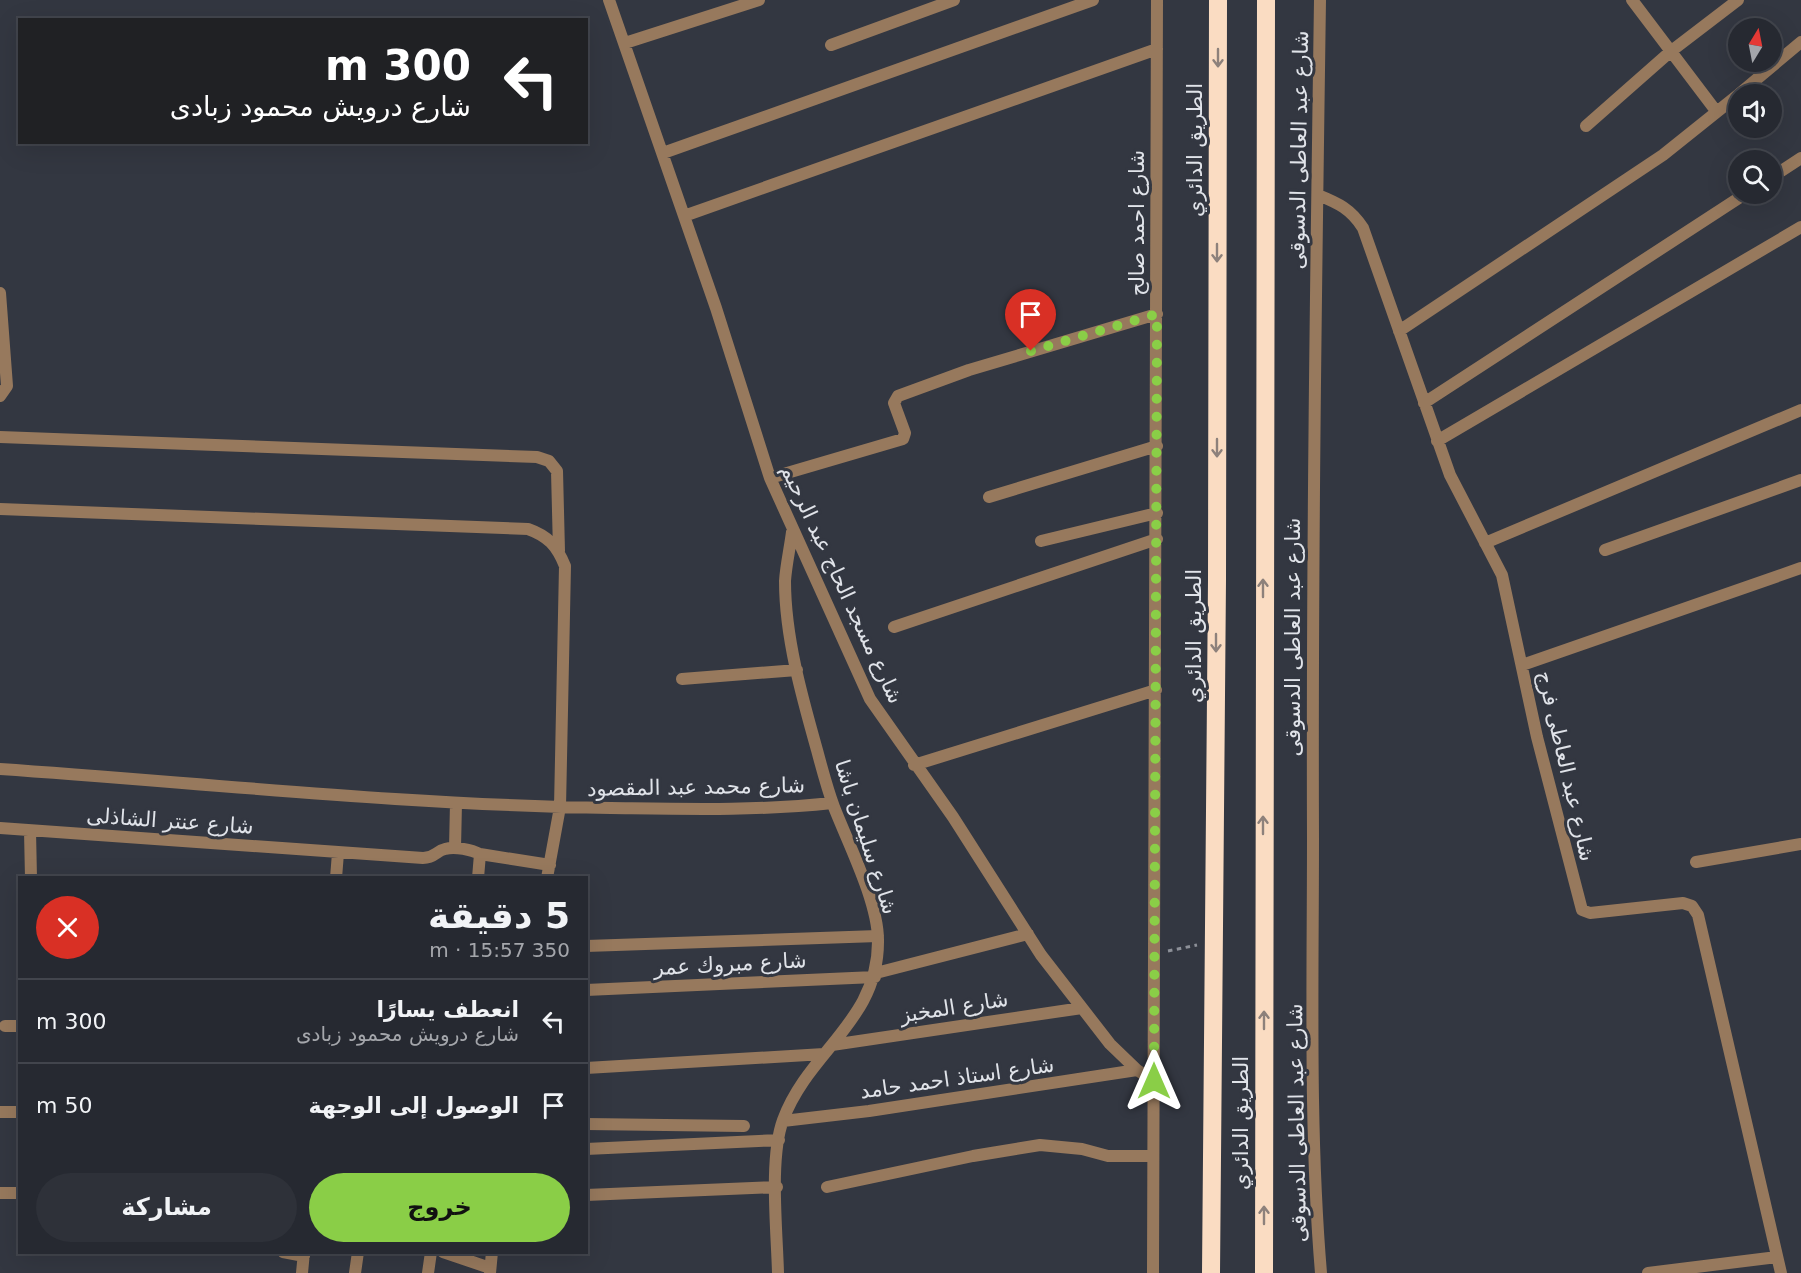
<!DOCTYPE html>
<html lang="ar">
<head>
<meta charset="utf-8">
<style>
  body { margin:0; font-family:"DejaVu Sans","Noto Naskh Arabic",sans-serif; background:#2e3139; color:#f1f3f6; direction:rtl; height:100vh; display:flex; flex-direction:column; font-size:22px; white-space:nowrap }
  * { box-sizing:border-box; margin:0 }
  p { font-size:20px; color:#a4a6ab }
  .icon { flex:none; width:33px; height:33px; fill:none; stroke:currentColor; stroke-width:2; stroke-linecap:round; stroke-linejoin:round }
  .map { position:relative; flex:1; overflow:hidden; direction:ltr }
  .side { position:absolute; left:18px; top:876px; width:570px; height:378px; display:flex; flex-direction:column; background:#262931; border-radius:0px; box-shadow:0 6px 24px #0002,0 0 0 2px #42454d; direction:rtl }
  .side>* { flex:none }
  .hud { position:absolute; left:18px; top:18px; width:570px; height:126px; border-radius:0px; box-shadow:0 6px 24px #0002,0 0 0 2px #42454d; direction:rtl; background:#202124; color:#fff; overflow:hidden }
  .needle { width:39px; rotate:10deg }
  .buttons { position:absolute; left:1728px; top:18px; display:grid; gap:12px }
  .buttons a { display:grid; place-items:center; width:54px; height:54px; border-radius:50%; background:#262931; box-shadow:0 6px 24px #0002,0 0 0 2px #42454d; font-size:30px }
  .pin { position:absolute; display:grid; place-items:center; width:51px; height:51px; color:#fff; margin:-62px -26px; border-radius:50% 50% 50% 0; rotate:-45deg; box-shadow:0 0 6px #0007 }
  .pin .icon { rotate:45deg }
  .me { position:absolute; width:66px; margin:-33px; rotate:0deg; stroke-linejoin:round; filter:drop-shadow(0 0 4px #0008) }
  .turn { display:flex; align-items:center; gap:21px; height:126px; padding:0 18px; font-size:27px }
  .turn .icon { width:78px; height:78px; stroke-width:2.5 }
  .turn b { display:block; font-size:42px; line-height:51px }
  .round { display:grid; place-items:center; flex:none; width:63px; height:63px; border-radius:32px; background:#2e3139 }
  .summary { display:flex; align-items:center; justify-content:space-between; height:102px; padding:0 18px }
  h1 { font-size:36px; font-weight:800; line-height:45px }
  .cta { display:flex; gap:12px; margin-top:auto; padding:12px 18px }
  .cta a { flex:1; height:69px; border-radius:36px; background:#8ace47; color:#111; font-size:24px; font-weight:800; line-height:69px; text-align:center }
  .cta a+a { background:#2e3139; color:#f1f3f6 }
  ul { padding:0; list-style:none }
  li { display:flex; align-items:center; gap:18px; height:84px; padding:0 18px; border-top:2px solid #42454d }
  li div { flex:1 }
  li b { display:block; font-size:22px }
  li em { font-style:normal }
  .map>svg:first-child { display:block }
</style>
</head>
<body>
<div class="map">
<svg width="1801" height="1273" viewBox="0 0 1801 1273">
  <rect width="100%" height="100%" fill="#333741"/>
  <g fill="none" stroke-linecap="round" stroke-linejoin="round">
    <path stroke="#8d9098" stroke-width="3" stroke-dasharray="4.5 4.5" stroke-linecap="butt" d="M1168,951L1197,945"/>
    <path stroke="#97795d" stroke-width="12" d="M609,0L716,308L770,478L870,699L953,817L1041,955L1110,1044L1137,1070L1154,1081
      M1320,0C1316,279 1312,559 1313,838C1313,982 1309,1130 1321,1273
      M1632,0L1716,111
      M625,43L759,0
      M831,45L954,0
      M1739,94L1801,42
      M1586,126L1670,52L1738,0
      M663,153L1093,0
      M1772,177L1801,158
      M1318,195C1338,203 1351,209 1363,228L1450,475L1502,575L1537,737L1582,910L1590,913L1683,903L1692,906L1698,915L1781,1273
      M684,216L1157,49
      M0,293L7,386L0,396
      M1399,331L1663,155L1738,95
      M1424,403L1745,194
      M0,437L537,457L549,461L557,471L559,551
      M1437,441L1801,227
      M770,478L903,439L905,433L894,403L898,396L969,370L1157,314
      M989,497L1157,446
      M0,509L528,529C548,536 557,546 565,566L560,807L547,878
      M1041,541L1157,513
      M1485,543L1801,410
      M1605,550L1801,480
      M894,627L1157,539
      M1522,665L1801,568
      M682,679L797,670
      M914,765L1156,690
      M0,769C203,783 407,805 611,808C685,809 758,811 832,803
      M0,828L423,858C435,858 436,851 445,849C455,846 472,850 480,854L478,878
      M30,831L31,878
      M455,848L456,803
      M480,854L550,865
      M1696,862L1801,844
      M336,878L338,853
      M586,946L878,936
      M876,973L1028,934
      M586,990L875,977
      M5,1026H20
      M832,1045L1082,1008
      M586,1068L824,1054
      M0,1112H20
      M783,1121L869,1111L1137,1070
      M586,1124L744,1126
      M586,1149L779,1140
      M827,1187L973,1156L1040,1145L1082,1149L1108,1156H1153
      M0,1193H20
      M586,1195L777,1187
      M283,1252L304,1256
      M443,1252L490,1268
      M302,1273L304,1252
      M355,1273L358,1252
      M428,1273L431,1252
      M490,1273L492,1252
      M778,1273C777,1231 769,1158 783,1120C809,1050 879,1021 878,940C878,902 848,843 834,807C827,788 822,769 817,750C802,697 785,637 785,581C786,565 790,548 792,532
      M1153,1273L1157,0
      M1648,1273L1777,1257"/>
    <path stroke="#fadcc2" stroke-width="18" d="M1211,1273L1217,580L1218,0
      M1264,1273L1266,0"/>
  </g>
  <defs><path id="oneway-shaft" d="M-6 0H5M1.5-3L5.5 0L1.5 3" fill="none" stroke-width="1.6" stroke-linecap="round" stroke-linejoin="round" transform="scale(1.5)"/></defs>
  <g stroke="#8d817b">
    <use href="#oneway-shaft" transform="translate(1218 58) rotate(90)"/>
    <use href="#oneway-shaft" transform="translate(1217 253) rotate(90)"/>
    <use href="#oneway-shaft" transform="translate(1217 448) rotate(90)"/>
    <use href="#oneway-shaft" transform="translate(1263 588) rotate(-90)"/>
    <use href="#oneway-shaft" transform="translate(1216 643) rotate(90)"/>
    <use href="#oneway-shaft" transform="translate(1263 825) rotate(-90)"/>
    <use href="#oneway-shaft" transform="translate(1264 1020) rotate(-90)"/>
    <use href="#oneway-shaft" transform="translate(1264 1215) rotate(-90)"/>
  </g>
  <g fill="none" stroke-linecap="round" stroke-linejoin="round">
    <path stroke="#8ace47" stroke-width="10" stroke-dasharray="0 18" d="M1031,351L1157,314L1154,1081"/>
  </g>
  <g text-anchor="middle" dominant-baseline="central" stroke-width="6" stroke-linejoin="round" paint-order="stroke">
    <g font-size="21" fill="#e0e3e9" stroke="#333741">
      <text transform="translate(1195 150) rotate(-90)">الطريق الدائري</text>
      <text transform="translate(1299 150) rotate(-89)">شارع عبد العاطى الدسوقى</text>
      <text transform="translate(1137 223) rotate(-90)">شارع احمد صالح</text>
      <text transform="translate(842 584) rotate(65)">شارع مسجد الحاج عبد الرحيم</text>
      <text transform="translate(1194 636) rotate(-90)">الطريق الدائري</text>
      <text transform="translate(1293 637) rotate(-90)">شارع عبد العاطى الدسوقى</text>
      <text transform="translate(1566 766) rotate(77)">شارع عبد العاطى فرج</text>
      <text transform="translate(696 787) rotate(-1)">شارع محمد عبد المقصود</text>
      <text transform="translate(170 821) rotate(4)">شارع عنتر الشاذلى</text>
      <text transform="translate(866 837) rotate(72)">شارع سليمان باشا</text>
      <text transform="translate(730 964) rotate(-3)">شارع مبروك عمر</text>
      <text transform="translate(954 1007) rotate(-9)">شارع المخبز</text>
      <text transform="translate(957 1078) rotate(-8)">شارع استاذ احمد حامد</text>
      <text transform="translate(1241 1123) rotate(-90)">الطريق الدائري</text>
      <text transform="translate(1297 1123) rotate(-91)">شارع عبد العاطى الدسوقى</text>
    </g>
  </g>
</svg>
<div class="buttons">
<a><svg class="needle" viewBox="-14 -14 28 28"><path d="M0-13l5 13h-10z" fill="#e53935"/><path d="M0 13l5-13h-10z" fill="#a4a6ab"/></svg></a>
<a><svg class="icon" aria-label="sound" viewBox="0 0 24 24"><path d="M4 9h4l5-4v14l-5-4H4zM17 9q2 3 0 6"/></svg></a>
<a><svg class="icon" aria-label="search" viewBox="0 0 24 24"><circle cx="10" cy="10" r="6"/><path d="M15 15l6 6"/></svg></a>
</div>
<div class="pin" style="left:1031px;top:351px;background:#d93025"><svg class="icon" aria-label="arrive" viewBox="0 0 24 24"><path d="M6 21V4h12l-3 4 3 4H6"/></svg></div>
<svg class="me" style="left:1154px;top:1081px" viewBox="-20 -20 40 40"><path d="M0-17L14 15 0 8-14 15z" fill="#8ace47" stroke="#fff" stroke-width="4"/></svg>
<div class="hud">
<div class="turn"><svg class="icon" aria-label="left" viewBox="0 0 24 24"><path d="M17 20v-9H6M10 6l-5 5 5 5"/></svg><div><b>300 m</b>شارع درويش محمود زبادى</div></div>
</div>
<section class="side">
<div class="summary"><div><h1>5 دقيقة</h1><p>350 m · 15:57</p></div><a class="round" style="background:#d93025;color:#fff"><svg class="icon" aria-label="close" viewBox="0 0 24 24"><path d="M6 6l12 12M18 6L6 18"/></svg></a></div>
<ul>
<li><svg class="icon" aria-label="left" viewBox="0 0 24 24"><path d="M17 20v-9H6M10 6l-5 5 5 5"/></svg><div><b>انعطف يسارًا</b><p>شارع درويش محمود زبادى</p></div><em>300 m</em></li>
<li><svg class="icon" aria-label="arrive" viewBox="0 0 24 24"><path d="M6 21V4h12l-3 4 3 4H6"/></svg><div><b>الوصول إلى الوجهة</b></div><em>50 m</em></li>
</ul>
<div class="cta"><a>خروج</a><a>مشاركة</a></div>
</section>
</div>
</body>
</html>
